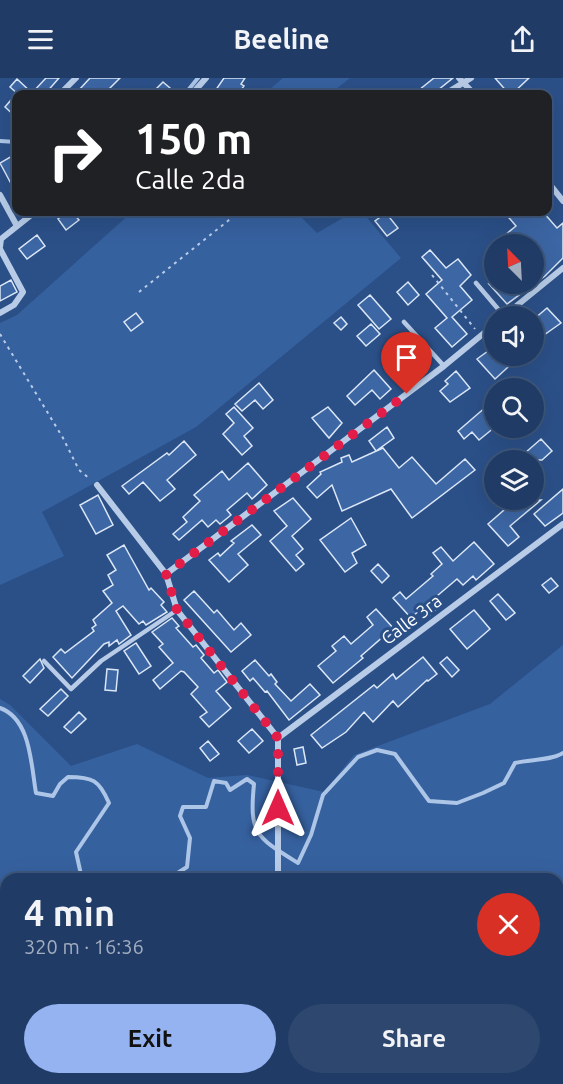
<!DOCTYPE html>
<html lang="en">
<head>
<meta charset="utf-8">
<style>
  body { margin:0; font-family:Ubuntu,sans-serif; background:#2d476f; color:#f1f3f6; height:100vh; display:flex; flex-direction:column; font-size:22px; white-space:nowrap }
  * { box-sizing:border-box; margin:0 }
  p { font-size:20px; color:#a2adbf }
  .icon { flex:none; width:33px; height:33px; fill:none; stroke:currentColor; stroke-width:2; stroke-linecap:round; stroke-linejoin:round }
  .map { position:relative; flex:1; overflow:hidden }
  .drawer { position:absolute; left:0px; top:795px; width:564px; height:212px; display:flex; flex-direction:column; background:#203c66; border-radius:18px 18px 0 0; box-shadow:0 6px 24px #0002,0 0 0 2px #3d567a }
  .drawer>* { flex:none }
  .hud { position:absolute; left:12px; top:12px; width:540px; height:126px; border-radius:12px; box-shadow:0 6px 24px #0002,0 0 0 2px #3d567a; background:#202124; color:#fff; overflow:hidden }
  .needle { width:39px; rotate:336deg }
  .fabs { position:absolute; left:484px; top:156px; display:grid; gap:12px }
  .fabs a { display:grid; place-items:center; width:60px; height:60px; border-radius:50%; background:#203c66; box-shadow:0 6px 24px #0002,0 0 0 2px #3d567a; font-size:30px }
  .pin { position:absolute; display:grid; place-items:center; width:51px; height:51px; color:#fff; margin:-62px -26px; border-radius:50% 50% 50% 0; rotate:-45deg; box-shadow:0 0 6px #0007 }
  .pin .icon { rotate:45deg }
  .me { position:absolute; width:66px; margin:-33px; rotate:0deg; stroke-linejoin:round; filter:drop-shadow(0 0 4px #0008) }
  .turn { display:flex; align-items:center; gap:21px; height:126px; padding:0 24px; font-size:27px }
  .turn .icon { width:78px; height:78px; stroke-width:2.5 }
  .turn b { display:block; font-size:42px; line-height:51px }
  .round { display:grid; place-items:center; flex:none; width:63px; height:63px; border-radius:32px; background:#2d476f }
  .overview { display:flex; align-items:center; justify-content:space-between; height:102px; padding:0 24px }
  h1 { font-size:36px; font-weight:700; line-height:45px }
  .button { display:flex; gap:12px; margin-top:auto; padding:12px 24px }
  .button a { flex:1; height:69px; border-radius:36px; background:#95b2f1; color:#111; font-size:24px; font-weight:700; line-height:69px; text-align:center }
  .button a+a { background:#2d476f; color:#f1f3f6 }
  header { display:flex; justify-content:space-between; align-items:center; height:78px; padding:0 24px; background:#203c66; font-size:27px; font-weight:700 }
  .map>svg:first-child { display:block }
</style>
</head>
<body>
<header><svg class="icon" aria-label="menu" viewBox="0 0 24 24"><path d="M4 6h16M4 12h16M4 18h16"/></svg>Beeline<svg class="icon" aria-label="share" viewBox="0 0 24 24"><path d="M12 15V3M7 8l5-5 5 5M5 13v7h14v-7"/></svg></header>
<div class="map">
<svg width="563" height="1006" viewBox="0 0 563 1006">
  <rect width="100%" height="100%" fill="#2b5088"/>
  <path fill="#36619f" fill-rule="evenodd" d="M283,0H350L330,16H264Z
    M132,134H296L317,155L353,134H362L401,180L196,349L42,434L64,478L0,507V245L17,237Z
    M563,567V1006H0V621L10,627L71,688L137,666L208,700L247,697L324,714L354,677L490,626ZM6,801H558V1000H6Z"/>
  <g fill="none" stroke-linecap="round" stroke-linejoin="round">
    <path stroke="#adc6e8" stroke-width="4" d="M185,16L198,0
      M0,63L16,64
      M0,630C31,641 31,687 36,715L53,718L60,706L68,699C93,699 99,702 109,725L76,774L82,801
      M168,801L187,789L190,760L180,738L183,729H206L214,703L226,705L230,712L247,701L254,706C249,756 256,759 298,785L311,757L323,717L358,679L377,672L395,676L429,723L457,725L483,715L504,705L515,685C529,681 551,683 563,675"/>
  </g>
  <path fill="#3c66a4" stroke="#dbe7f6" stroke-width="1.5" d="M46,0H59L45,16H18L10,9L17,1L32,15Z
    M90,0H120L104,16H84L79,12Z
    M224,0H245L241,6L244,8L238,16H213Z
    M434,0H453L433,16H414Z
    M495,0H529L512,16H509Z
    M163,4L177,16H151Z
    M16,16V39L5,29Z
    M12,78L16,86V115L0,85Z
    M67,134H72L79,142L66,152L58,141Z
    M504,134H543L557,150L563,145V180L545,198L507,226L489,206H534V166H513L505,157L516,148Z
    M386,135L398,150L387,158L375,143Z
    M37,157L45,168L27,181L19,171Z
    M430,172L446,190L458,181L471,197L460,208L472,222L452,239L467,256L452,269L435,250L447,240L426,216L442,202L422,179Z
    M11,202L17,214L0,223V208Z
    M408,204L419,217L408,227L397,214Z
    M370,217L391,241L379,251L358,227Z
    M547,230L561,245L534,264V241Z
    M136,235L143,244L131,253L124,244Z
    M341,239L347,246L341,252L334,245Z
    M371,246L380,256L366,268L357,258Z
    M495,268V278H520L495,301L477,281Z
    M374,292L391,311L380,321L372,312L355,327L347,318Z
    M456,293L470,310L450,324L440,313L448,306L445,303Z
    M259,305L273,322L263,331L255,322L242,333L235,326Z
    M487,328L495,337V349L479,362L472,354L464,361L458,353Z
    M234,329L253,350L244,358L252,368L242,377L223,356L234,345L226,336Z
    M328,329L342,345L329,360L312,340Z
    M387,349L394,360L376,373L369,363Z
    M541,361L552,373L542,382H517Z
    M184,363L196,377L167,402L175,411L160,423L143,404L129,416L122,408L167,375L169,377Z
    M383,370L399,390L412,379L436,406L465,381L475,392L412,440L391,411L342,433L332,407L317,420L307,409L321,396L320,394L342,384L341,380L349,377L352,384Z
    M248,385L267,407L252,421L247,415L227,432L231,437L220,446L216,442L208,449L202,442L179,462L173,456L187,444L183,439L200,423L194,417L222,393L229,402Z
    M563,411V435L545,448L534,436Z
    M98,417L113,447L96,456L80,427Z
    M293,420L311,441L292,458L303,471L296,477L304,486L296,493L270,463L287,448L274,433Z
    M524,422H541L510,448L519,459L508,468L488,446L512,425L515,429Z
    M351,440L366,467L352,475L357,485L345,494L320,462Z
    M252,447L261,457L238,476L248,487L229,504L209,482L218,475L220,478L234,465L231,463Z
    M474,464L494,486L476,502L473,498L463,507L457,501L437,518L443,525L429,538L422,530L411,540L393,520L400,514L406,521L433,498L431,496L442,486L433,475L441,469L453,483Z
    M124,467L149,512L151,510L164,524L161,527L167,534L146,547L143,543L139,546L123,528L116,533L131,557L119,566L117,562L109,568V564L104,566L72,600L53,579L61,571L65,575L94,553L92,550L96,547L93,542L112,525L103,513L113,507L108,497L116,492L107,477Z
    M378,486L389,498L382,505L371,493Z
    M551,500L558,508L549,515L542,507Z
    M194,513L214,535L217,532L234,552L241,545L251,557L231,574L184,522Z
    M498,516L515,535L506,542L490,523Z
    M376,531L395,552L386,561L384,558L361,578L363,580L333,605L318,588L336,573L332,568L344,558L351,566L373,547L367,539Z
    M474,532L490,551L467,571L450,551Z
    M172,540L179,548L176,550L193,569L196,567L204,577L201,580L214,595L218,592L227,604L216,613L231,630L209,649L200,639L207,634L191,616L198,609L184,594L181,593L160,611L153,602L173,585L159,569L163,566L152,554Z
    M136,565L151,588L139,596L124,573Z
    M423,579L437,596L428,603L427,602L398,629L393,623L373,644L364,634L346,654L322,670L311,657L374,607L377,610L393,596L396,601Z
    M447,579L459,592L452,599L440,585Z
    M40,581L44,590L30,605L23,598Z
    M255,582L269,598L271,596L277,604L275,606L291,623L310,606L320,617L289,642L267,613L265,614L253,600L250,603L242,593Z
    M107,591L118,592L116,613L105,612Z
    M61,611L68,618L48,638L40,631Z
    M79,634L86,641L71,655L64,649Z
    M252,651L263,663L249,675L238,663Z
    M208,663L219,676L210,683L200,670Z
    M303,669L306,685L297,687L294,671Z"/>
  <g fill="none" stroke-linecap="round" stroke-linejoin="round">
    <path stroke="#b8cce8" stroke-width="2" stroke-dasharray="3 4.5" stroke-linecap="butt" d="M432,197L475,251
      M139,214L239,134
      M0,256L63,360L79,392L90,401"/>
    <path stroke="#b8cce8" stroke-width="4.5" d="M476,205L504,238
      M404,244L444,288
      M44,583L71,611L101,583L177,532
      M54,1006V1000"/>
    <path stroke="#b8cce8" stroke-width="6" d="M459,0L474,16
      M60,16L76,0
      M192,16L206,0
      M445,16L471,0
      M548,104L563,123
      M0,117L17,148
      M0,169L1,161L35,134
      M0,171L23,214L14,227L0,235
      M504,238L563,190
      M97,407L166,496L177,532L278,660V801
      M166,496L444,288L495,246
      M278,660L563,446
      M269,1006V1000"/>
  </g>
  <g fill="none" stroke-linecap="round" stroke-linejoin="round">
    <path stroke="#e11d48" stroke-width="10" stroke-dasharray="0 18" d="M278,730V660L177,532L166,496L407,316"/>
  </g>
  <g text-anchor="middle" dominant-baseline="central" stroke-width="6" stroke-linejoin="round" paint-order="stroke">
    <g font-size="18" fill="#fff" stroke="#2b5088">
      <text transform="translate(411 541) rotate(-37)">Calle 3ra</text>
    </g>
  </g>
</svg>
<div class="fabs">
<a><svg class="needle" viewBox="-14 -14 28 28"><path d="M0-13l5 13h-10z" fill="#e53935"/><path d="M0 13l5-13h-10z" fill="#a2adbf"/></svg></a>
<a><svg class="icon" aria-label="sound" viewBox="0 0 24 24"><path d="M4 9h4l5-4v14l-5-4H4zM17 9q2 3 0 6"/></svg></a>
<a><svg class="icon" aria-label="search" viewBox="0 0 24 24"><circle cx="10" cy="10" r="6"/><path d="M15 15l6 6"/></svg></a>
<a><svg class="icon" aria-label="layers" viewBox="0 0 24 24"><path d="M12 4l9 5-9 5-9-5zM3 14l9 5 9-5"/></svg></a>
</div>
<div class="pin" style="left:407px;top:316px;background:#d93025"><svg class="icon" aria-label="arrive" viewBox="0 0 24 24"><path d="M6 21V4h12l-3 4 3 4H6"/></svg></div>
<svg class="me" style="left:278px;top:730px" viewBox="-20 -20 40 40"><path d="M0-17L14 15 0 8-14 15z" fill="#e11d48" stroke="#fff" stroke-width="4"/></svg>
<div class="hud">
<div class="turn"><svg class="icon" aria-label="right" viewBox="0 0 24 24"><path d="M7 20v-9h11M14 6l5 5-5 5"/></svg><div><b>150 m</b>Calle 2da</div></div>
</div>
<section class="drawer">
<div class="overview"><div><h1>4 min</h1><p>320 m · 16:36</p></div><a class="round" style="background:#d93025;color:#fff"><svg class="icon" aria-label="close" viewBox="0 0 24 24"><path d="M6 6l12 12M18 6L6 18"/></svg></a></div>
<div class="button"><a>Exit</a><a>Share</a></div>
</section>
</div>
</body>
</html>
